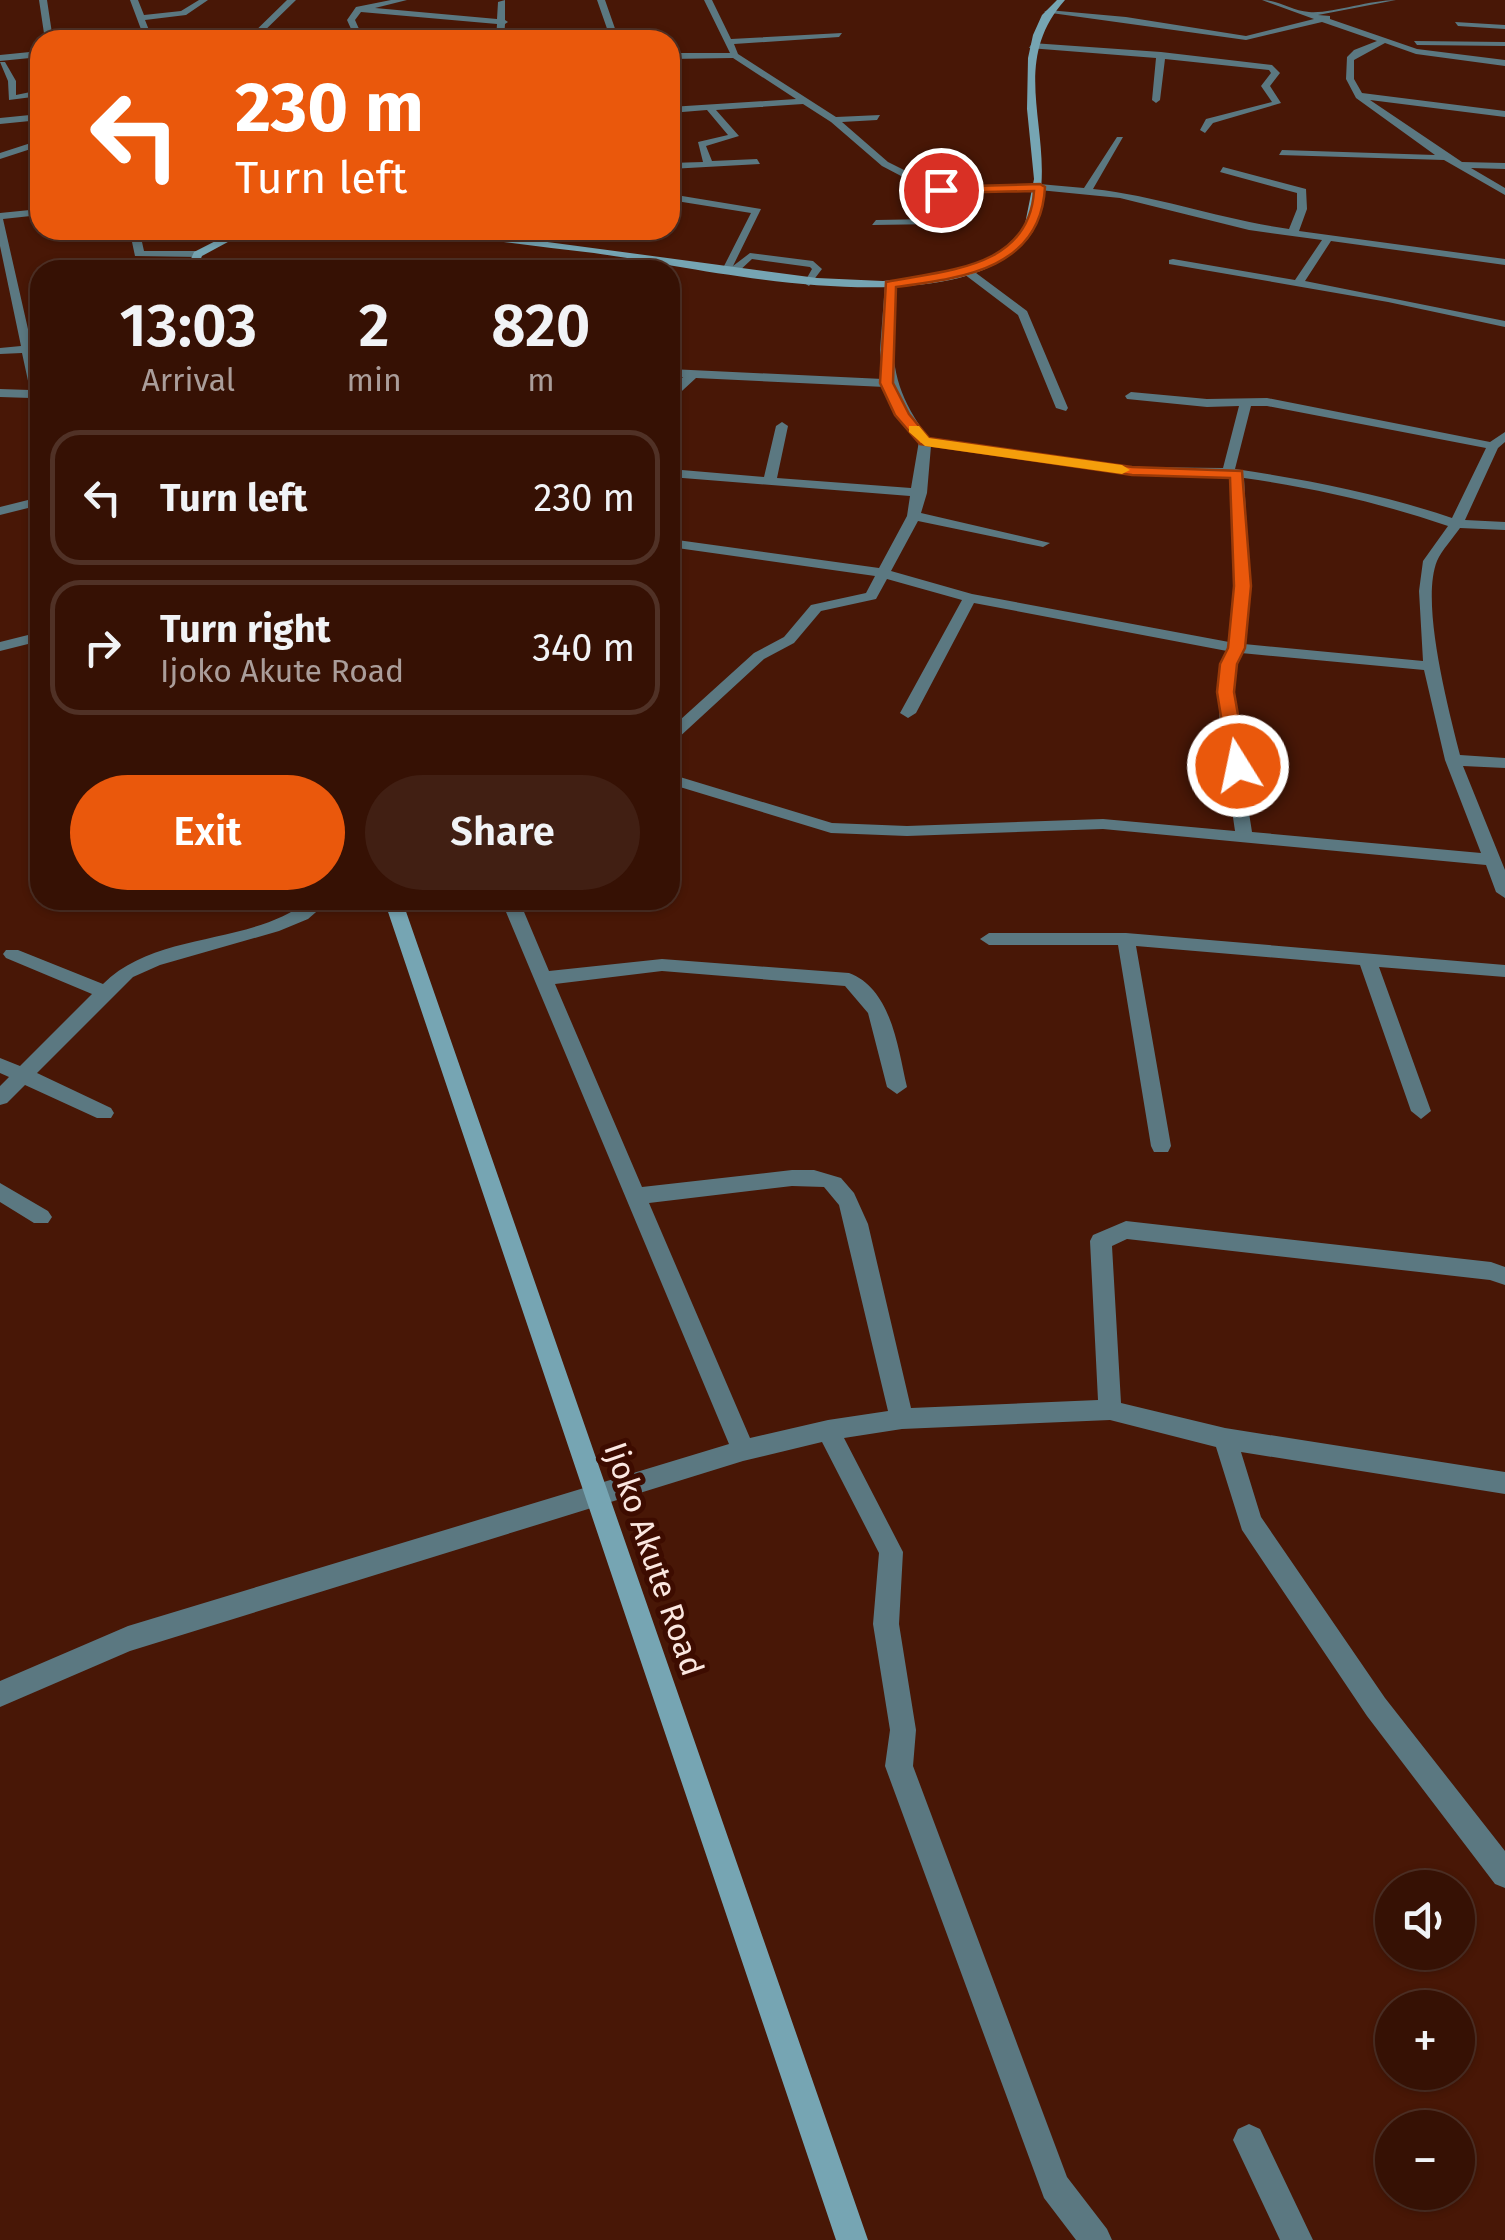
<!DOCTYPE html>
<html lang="en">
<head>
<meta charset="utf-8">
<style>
  body { margin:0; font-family:"Fira Sans",sans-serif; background:#411f13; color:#f1f3f6; height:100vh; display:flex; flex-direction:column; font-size:38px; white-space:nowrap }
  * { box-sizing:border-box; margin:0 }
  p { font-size:32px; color:#aa9d9a }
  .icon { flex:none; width:55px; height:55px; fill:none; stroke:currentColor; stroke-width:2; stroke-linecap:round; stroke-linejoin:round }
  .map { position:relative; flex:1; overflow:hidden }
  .side { position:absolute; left:30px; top:260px; width:650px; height:650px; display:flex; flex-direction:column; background:#361104; border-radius:30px; box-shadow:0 2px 8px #0004,0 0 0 2px #503126 }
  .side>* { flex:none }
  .hud { position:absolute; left:30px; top:30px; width:650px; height:210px; border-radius:30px; box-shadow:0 2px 8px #0004,0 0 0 2px #503126; background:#ea580c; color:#fff; overflow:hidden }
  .tools { position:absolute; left:1375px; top:1870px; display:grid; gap:20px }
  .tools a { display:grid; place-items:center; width:100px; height:100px; border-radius:50%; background:#361104; box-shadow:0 2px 8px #0004,0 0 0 2px #503126; font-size:50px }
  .pin { position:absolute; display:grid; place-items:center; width:85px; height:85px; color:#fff; margin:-42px; border:5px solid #fff; border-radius:50%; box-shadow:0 2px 10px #0007 }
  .me { position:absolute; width:110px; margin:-55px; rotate:350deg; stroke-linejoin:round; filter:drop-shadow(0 0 8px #0008) }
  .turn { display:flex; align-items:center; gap:35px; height:210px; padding:0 40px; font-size:45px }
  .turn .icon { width:130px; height:130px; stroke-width:2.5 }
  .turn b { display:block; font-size:70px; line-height:85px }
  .eta { display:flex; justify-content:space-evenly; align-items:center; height:170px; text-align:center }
  .eta b { font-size:60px; font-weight:600; line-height:70px }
  .primary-button { display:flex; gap:20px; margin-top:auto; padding:20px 40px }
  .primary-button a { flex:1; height:115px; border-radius:60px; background:#ea580c; color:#fff; font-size:40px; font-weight:600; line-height:115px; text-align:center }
  .primary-button a+a { background:#411f13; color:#f1f3f6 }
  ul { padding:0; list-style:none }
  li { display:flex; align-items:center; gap:30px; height:135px; margin:0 20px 15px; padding:0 20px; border:5px solid #503126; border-radius:30px }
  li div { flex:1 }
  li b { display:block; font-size:38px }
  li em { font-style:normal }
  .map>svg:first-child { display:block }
</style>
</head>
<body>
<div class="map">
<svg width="1505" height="2240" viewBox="0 0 1505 2240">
  <rect width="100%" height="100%" fill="#481706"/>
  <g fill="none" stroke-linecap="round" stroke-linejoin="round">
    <path fill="#5b7881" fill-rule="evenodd" d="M39,0H47L53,40H45Z
      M130,0H138L144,15L181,11L199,0H208L186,15L145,20L153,40H145Z
      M287,0H296L255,40H246Z
      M391,0H407L375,8L497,19L498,2L505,0V20L508,22L505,24L504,40H496L497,24L361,12L355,20L364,40H356L347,20L356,7Z
      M597,0H605L619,40H611Z
      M704,0H712L731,39L842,33L839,37L734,44L738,54L836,117L880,115L877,120L842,122L888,162L930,183L955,187L1039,184L1084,188L1117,137H1123L1093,189C1159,196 1223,220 1289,229L1297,209V193L1220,172L1223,167L1306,189L1307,209L1299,231L1505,259V265L1331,241L1305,281L1505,321V327L1388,302L1169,264V260L1173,259L1295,280L1322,240L1249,230L1120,198L1039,190L958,193L938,224L872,225L876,220L931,219L949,192L924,188L882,166L831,122L803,104L716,110L739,136L706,146L712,161L757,159L760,164L670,169V163L703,162L698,142L728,135L707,110L670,113V107L796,99L733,58L670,59V53H730Z
      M1262,0C1279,0 1292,11 1309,12C1331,14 1369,0 1396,0L1318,15L1330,16V19L1417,49L1505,60V66L1416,54L1385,43L1354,60V79L1362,93L1505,111V117L1370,100L1462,162L1505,163V169L1471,168L1505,188V195L1444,160L1279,155L1282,150L1435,155L1356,98L1346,79L1347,57L1354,50L1377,41L1322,22L1246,40L1044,12L1048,10L1126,17L1246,36L1314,19Z
      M1455,22L1505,25V29L1458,26Z
      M452,37L490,38L494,40H449Z
      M1414,41L1505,42V46L1417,45Z
      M1032,43L1161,52L1272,65L1280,73L1270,86L1281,103L1213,123L1205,133L1200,130L1206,119L1272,102L1261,86L1271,73L1269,70L1165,59L1160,100L1156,103L1152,100L1156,58L1029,48Z
      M40,51V57L0,61V55Z
      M0,62H5L16,81V95L40,90V96L9,100L8,81Z
      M40,114V120L0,124V118Z
      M40,140V146L0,159V153Z
      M670,194L761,209L733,266L750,253L813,261L822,269L809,286L804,283L812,269L810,267L752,259L737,273L721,272L751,213L670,200Z
      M40,209V215L3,219L40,382V414L34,410L31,398L0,397V389L30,390L22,353L0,354V348L21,346L0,246V213Z
      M140,230H150L142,242L144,251H198L203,254L198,257L135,256L132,242Z
      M964,270H972L1027,311L1068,408L1066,411L1056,408L1018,315L964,274Z
      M890,281L895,284C891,349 887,384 929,438L1132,467L1223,468L1239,406L1207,407L1127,399L1125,396L1131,392L1207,399L1267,398L1490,442L1505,432V442L1498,448L1465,520L1505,522V530L1460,528C1453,538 1442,550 1437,561C1420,603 1449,711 1460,755L1505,758V768L1463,766L1505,870V898L1496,892L1486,865L1103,829L907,836L831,833L670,784V774L832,823L907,826L1103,819L1235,831C1229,784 1207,691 1227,651L974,603L916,713L908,718L900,713L962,600L887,579L876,599L821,611L794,643L764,659L676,740L670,742V729L754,653L784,637L811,605L866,593L875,576L670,547V539L879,568L907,516L910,496L670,477V469L764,477L776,426L782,422L788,426L777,478L911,488L919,441L903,420L885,387L696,378L670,402V391L683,377H670V369L883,379L880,350L885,284ZM1251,406H1267L1486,448L1452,518C1381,494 1310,480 1235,469ZM931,446L1132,475L1231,476L1236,586L1229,642L972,594L891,571L918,521L1043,547L1050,543L921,513L927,493ZM1244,478C1314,488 1381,503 1448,526L1423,561L1419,591L1423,661L1244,644L1250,586ZM1241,653L1424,670L1445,760L1481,853L1252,832C1246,788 1222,691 1241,653Z
      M40,497V505L0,515V507Z
      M40,632V641L0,651V642Z
      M309,900H330L308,919L279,931L160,965L133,977L37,1073L111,1108L114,1113L111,1118H97L25,1085L7,1103L0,1105V1086L9,1077L0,1073V1058L20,1066L92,994L6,958L3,954L6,950H18L103,984C157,930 250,947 309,900Z
      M501,900H519L549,971L662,959L849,973C892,989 898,1049 907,1087L897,1094L887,1087L868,1013L845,986L662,971L555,984L642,1187L792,1170H814L841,1178L854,1193L868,1224L911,1408L1098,1400L1090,1241L1093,1235L1126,1221L1491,1262L1505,1267V1285L1490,1280L1127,1239L1112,1246L1121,1403L1225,1428L1505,1472V1494L1241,1452L1261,1517L1385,1698L1505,1851V1888L1495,1884L1367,1716L1242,1530L1216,1447L1110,1420L902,1429L844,1438L903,1552L899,1624L916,1730L913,1766L1067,2177L1107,2229L1112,2240H1076L1044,2198L885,1766L890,1730L873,1624L879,1553L822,1442L743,1461L130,1651L0,1707V1681L128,1626L729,1444ZM792,1186L824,1187L839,1205L888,1411L828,1420L750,1438L649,1203Z
      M989,933H1126L1505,965V977L1379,967L1431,1111L1421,1119L1411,1111L1360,965L1136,946L1171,1146L1168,1152H1154L1151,1146L1118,945H989L980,939Z
      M0,1183L48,1211L52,1217L48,1223H34L0,1202Z
      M1249,2124L1260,2129L1313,2240H1280L1233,2140L1238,2129Z"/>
    <path fill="#76a5b3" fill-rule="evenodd" d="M1057,0H1065C1008,64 1053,130 1039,203C1037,212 1037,225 1032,233C962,333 699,267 594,253C557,249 519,244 481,239C465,237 444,237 430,230H458L817,278L883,281L943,276L992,260L1024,229L1034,179L1027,109L1028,58L1033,35L1042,15Z
      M237,230H250L202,256L196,270H186L194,252Z
      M384,900H402L868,2240H836Z"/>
  </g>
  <path fill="#ea580c" stroke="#983908" stroke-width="2.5" d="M1040,184L1045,187C1041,269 962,278 896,287L893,383L909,414L929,438L1132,467L1242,471L1251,586L1245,648L1237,664L1234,692L1247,766L1244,770L1238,772L1229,766L1217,692L1220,664L1228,648L1234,586L1230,478L1132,475L920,444L895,415L880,383L886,282C945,270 1029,269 1034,191L941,193L937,187Z"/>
  <path fill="#f59e0b" d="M909,426H919L929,438L1122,465L1130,470L1122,474L925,446L909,432Z"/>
  <g text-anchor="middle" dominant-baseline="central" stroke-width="10" stroke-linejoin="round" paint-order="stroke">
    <g font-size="32" fill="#fbe7e0" stroke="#3d0c00">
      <text transform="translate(654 1559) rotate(71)">Ijoko Akute Road</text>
    </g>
  </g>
</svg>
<div class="tools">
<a><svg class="icon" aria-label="sound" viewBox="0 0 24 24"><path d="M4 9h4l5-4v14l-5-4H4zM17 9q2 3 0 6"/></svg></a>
<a>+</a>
<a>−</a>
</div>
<div class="pin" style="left:941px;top:190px;background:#d93025"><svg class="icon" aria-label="arrive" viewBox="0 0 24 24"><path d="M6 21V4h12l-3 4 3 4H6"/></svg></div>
<svg class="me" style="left:1238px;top:766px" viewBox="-20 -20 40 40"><circle r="17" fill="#ea580c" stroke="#fff" stroke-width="3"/><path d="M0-11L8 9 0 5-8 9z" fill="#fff"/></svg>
<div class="hud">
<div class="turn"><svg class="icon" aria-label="left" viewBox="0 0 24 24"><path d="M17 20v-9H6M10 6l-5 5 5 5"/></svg><div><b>230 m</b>Turn left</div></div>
</div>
<section class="side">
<div class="eta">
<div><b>13:03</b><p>Arrival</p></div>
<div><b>2</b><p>min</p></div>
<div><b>820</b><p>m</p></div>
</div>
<ul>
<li><svg class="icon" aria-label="left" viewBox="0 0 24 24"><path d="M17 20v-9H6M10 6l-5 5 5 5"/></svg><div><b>Turn left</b></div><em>230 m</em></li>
<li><svg class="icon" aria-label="right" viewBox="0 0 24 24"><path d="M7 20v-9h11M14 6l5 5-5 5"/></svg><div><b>Turn right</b><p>Ijoko Akute Road</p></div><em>340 m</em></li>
</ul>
<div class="primary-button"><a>Exit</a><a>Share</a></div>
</section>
</div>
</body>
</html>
